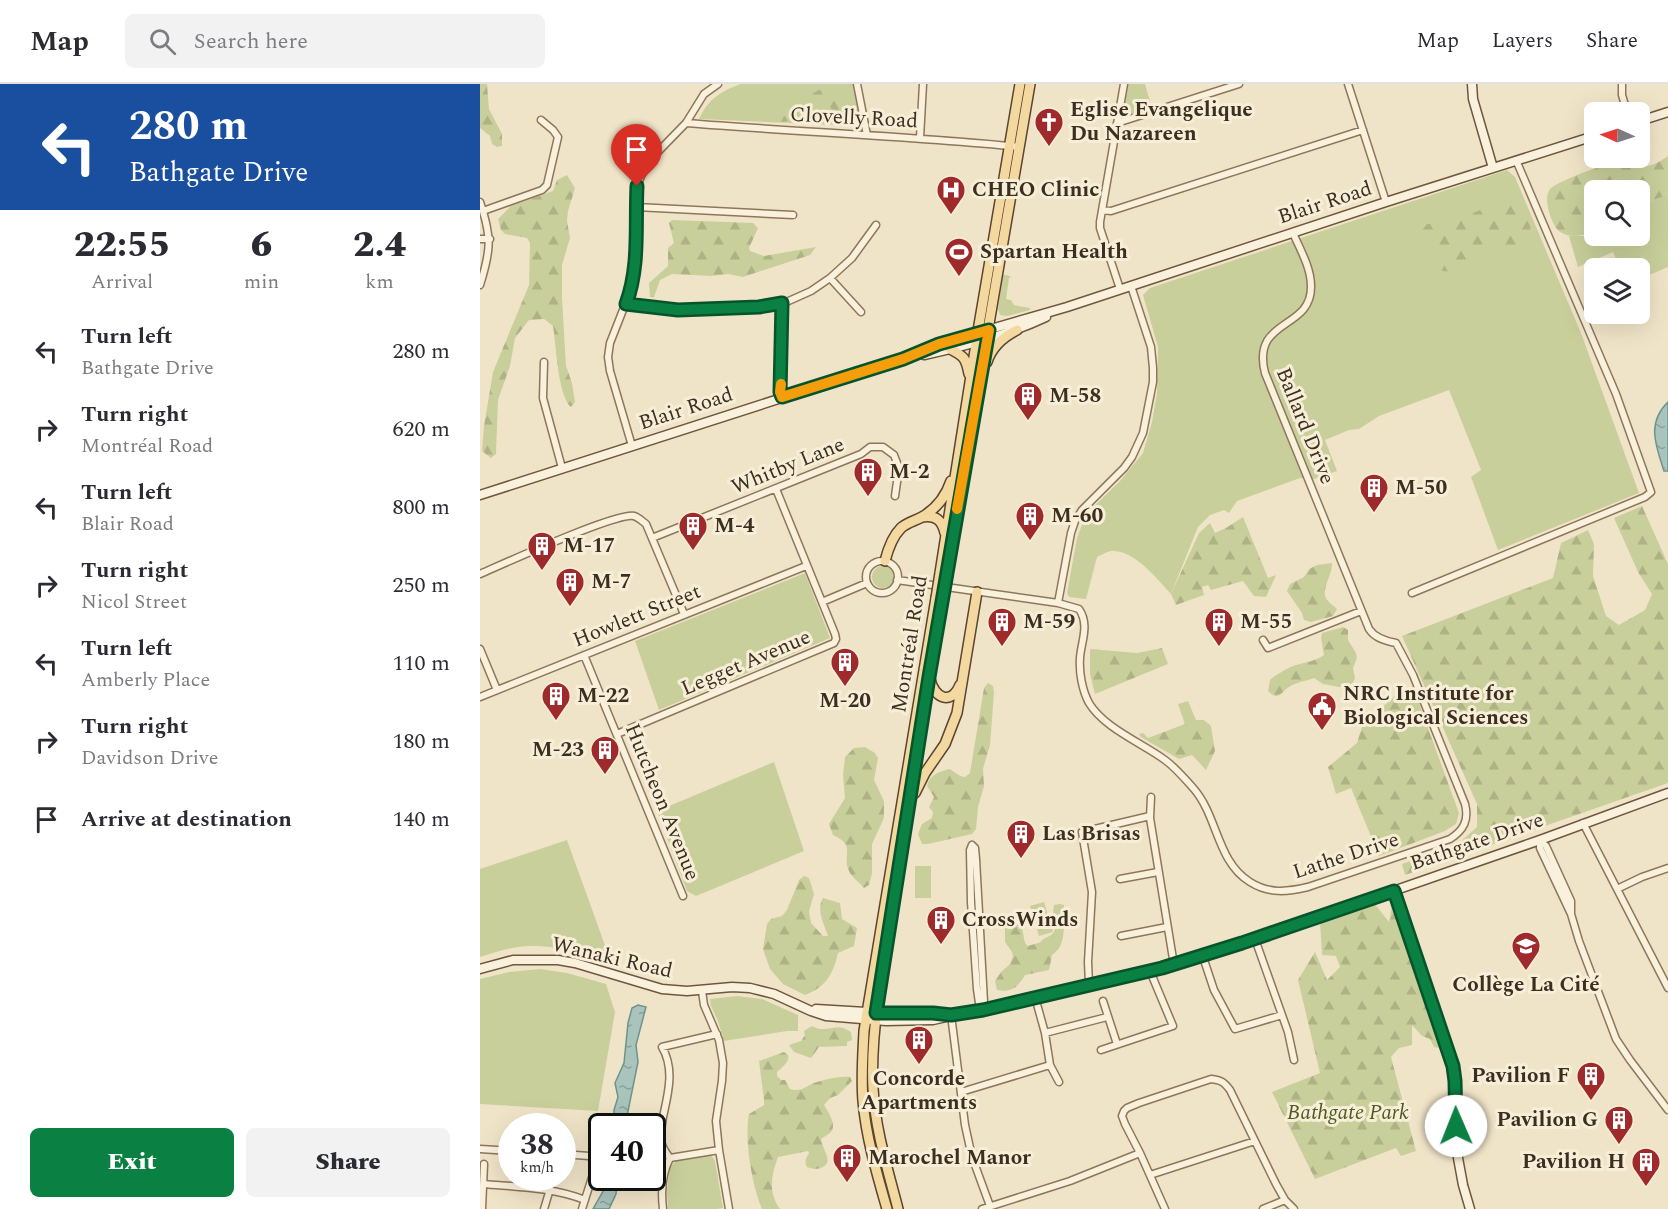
<!DOCTYPE html>
<html lang="en">
<head>
<meta charset="utf-8">
<style>
  body { margin:0; font-family:Spectral,serif; background:#f2f2f3; color:#2b2b33; height:100vh; display:flex; flex-direction:column; font-size:22px; white-space:nowrap }
  * { box-sizing:border-box; margin:0 }
  p { font-size:20px; color:#7c7c81 }
  .icon { flex:none; width:33px; height:33px; fill:none; stroke:currentColor; stroke-width:2; stroke-linecap:round; stroke-linejoin:round }
  .map { position:relative; flex:1; overflow:hidden }
  .details { display:flex; flex-direction:column; background:#fff; width:480px }
  .details>* { flex:none }
  .banner { background:#1a4fa0; color:#fff; overflow:hidden }
  .needle { width:39px; rotate:273deg }
  .fabs { position:absolute; left:1104px; top:18px; display:grid; gap:12px }
  .fabs a { display:grid; place-items:center; width:66px; height:66px; border-radius:9px; background:#fff; box-shadow:0 6px 24px #0002; font-size:30px }
  .speed { position:absolute; left:18px; top:1029px; display:flex; gap:12px; font-size:30px; font-weight:700; text-align:center }
  .speed>* { display:grid; place-content:center; width:78px; height:78px; border-radius:50%; background:#fff; box-shadow:0 6px 24px #0002; line-height:1 }
  .speed small { font-size:15px; font-weight:400 }
  .speed .limit { border:3px solid #111; border-radius:9px; background:#fff; color:#111 }
  .pin { position:absolute; display:grid; place-items:center; width:51px; height:51px; color:#fff; margin:-62px -26px; border-radius:50% 50% 50% 0; rotate:-45deg; box-shadow:0 0 6px #0007 }
  .pin .icon { rotate:45deg }
  .me { position:absolute; width:66px; margin:-33px; rotate:359deg; stroke-linejoin:round; filter:drop-shadow(0 0 4px #0008) }
  .turn { display:flex; align-items:center; gap:21px; height:126px; padding:0 30px; font-size:27px }
  .turn .icon { width:78px; height:78px; stroke-width:2.5 }
  .turn b { display:block; font-size:42px; line-height:51px }
  .eta { display:flex; justify-content:space-evenly; align-items:center; height:102px; text-align:center }
  .eta b { font-size:36px; font-weight:800; line-height:42px }
  .action { display:flex; gap:12px; margin-top:auto; padding:12px 30px }
  .action a { flex:1; height:69px; border-radius:9px; background:#0b8043; color:#fff; font-size:24px; font-weight:800; line-height:69px; text-align:center }
  .action a+a { background:#f2f2f3; color:#2b2b33 }
  ul { padding:0; list-style:none }
  li { display:flex; align-items:center; gap:18px; height:78px; padding:0 30px }
  li div { flex:1 }
  li b { display:block; font-size:22px }
  li em { font-style:normal }
  header { display:flex; align-items:center; gap:36px; box-sizing:border-box; height:84px; padding:0 30px; background:#fff; border-bottom:2px solid #e1e1e2 }
  header strong { font-size:28px }
  nav { display:flex; gap:33px; margin-inline-start:auto; font-size:21px }
  .search { width:420px; height:54px; background:#f2f2f3; display:flex; align-items:center; gap:15px; box-sizing:border-box; padding:0 21px; border-radius:9px; color:#7c7c81; font-size:22px }
  main { display:flex; flex:1; min-height:0 }
  .map>svg:first-child { display:block }
</style>
</head>
<body>
<header>
<strong>Map</strong>
<div class="search"><svg class="icon" aria-label="search" viewBox="0 0 24 24"><circle cx="10" cy="10" r="6"/><path d="M15 15l6 6"/></svg>Search here</div>
<nav><a>Map</a><a>Layers</a><a>Share</a></nav>
</header>
<main>
<section class="details">
<div class="banner">
<div class="turn"><svg class="icon" aria-label="left" viewBox="0 0 24 24"><path d="M17 20v-9H6M10 6l-5 5 5 5"/></svg><div><b>280 m</b>Bathgate Drive</div></div>
</div>
<div class="eta">
<div><b>22:55</b><p>Arrival</p></div>
<div><b>6</b><p>min</p></div>
<div><b>2.4</b><p>km</p></div>
</div>
<ul>
<li><svg class="icon" aria-label="left" viewBox="0 0 24 24"><path d="M17 20v-9H6M10 6l-5 5 5 5"/></svg><div><b>Turn left</b><p>Bathgate Drive</p></div><em>280 m</em></li>
<li><svg class="icon" aria-label="right" viewBox="0 0 24 24"><path d="M7 20v-9h11M14 6l5 5-5 5"/></svg><div><b>Turn right</b><p>Montréal Road</p></div><em>620 m</em></li>
<li><svg class="icon" aria-label="left" viewBox="0 0 24 24"><path d="M17 20v-9H6M10 6l-5 5 5 5"/></svg><div><b>Turn left</b><p>Blair Road</p></div><em>800 m</em></li>
<li><svg class="icon" aria-label="right" viewBox="0 0 24 24"><path d="M7 20v-9h11M14 6l5 5-5 5"/></svg><div><b>Turn right</b><p>Nicol Street</p></div><em>250 m</em></li>
<li><svg class="icon" aria-label="left" viewBox="0 0 24 24"><path d="M17 20v-9H6M10 6l-5 5 5 5"/></svg><div><b>Turn left</b><p>Amberly Place</p></div><em>110 m</em></li>
<li><svg class="icon" aria-label="right" viewBox="0 0 24 24"><path d="M7 20v-9h11M14 6l5 5-5 5"/></svg><div><b>Turn right</b><p>Davidson Drive</p></div><em>180 m</em></li>
<li><svg class="icon" aria-label="arrive" viewBox="0 0 24 24"><path d="M6 21V4h12l-3 4 3 4H6"/></svg><div><b>Arrive at destination</b></div><em>140 m</em></li>
</ul>
<div class="action"><a>Exit</a><a>Share</a></div>
</section>
<div class="map">
<svg width="1188" height="1125" viewBox="0 0 1188 1125">
  <defs>
    <pattern id="forest-firs" width="22" height="20" patternUnits="userSpaceOnUse" patternTransform="scale(1.5)"><rect width="22" height="20" fill="#c9cf9b"/><path d="M5 1l3.5 6h-7zM16 11l3.5 6h-7z" fill="#aeb285"/></pattern>
    <pattern id="water-ripples" width="26" height="14" patternUnits="userSpaceOnUse" patternTransform="scale(1.5)"><rect width="26" height="14" fill="#a9c4bc"/><path d="M2 4q2-2 4 0t4 0M15 11q2-2 4 0t4 0" fill="none" stroke="#8ba098"/></pattern>
  </defs>
  <rect width="100%" height="100%" fill="#f0e4c8"/>
  <path fill="#c9cf9b" d="M261,0H373L379,31L378,42L219,35C228,15 241,7 261,0Z
    M648,0H665L672,24L651,30H647L644,23Z
    M1027,86L1035,93L1101,249L1159,409L1018,466L991,393L1001,386L969,306L899,332L879,345L869,346L845,356L857,387L834,395L820,394L757,417L749,429L744,426L730,431L718,443L691,510C677,495 657,469 635,467C629,466 622,471 617,473L606,515L589,513L587,509L597,454L606,430L640,397L663,369L672,338L677,309L678,263L663,211L670,204Z
    M1188,108V183L1160,195V184H1140L1133,168L1098,183L1089,152H1104L1114,147V152H1160V120L1182,113Z
    M523,191H527L532,193L529,194L526,215L531,216L534,221L538,222L550,224V226L527,232L520,231L518,225Z
    M392 493a11 11 0 1 1 22 0a11 11 0 1 1-22 0Z
    M325,489L350,554L179,626L155,557Z
    M294,678L324,767L216,812L207,807L177,727Z
    M87,756L131,878C106,871 78,861 51,862C34,862 16,868 0,873V785Z
    M435,782H451V814H435Z
    M564,818L573,848L559,852L550,822Z
    M60,885L87,889L126,900L135,928L118,1027L0,1020V895L29,888Z
    M257,912L282,915L318,931V947H307L244,957L238,937L231,922L230,915Z
    M231,1071L235,1077L243,1124L237,1125H188L187,1107L190,1083L197,1076Z"/>
  <path fill="url(#forest-firs)" d="M0,0H7L9,25L22,50V62L17,63L12,60L10,52L0,44Z
    M353,0L367,1L362,16C371,25 373,26 371,39L369,41C357,39 356,29 349,22C336,20 336,33 326,37C321,39 315,37 310,37C300,38 291,39 280,37L281,31C287,27 298,27 305,25L309,15L315,14L319,21H322L331,10L343,4L348,7L350,6Z
    M1188,72V108L1182,113L1160,120V106H1114V147C1103,152 1086,156 1076,144C1070,135 1063,114 1070,105C1075,99 1113,84 1121,83C1136,81 1152,84 1167,82C1175,81 1182,76 1188,72Z
    M87,91L95,104L88,127L87,137L90,154L82,181V214L86,282L92,299L95,318L91,323C78,313 76,260 73,242L64,235L49,236L35,254L30,282L18,316L16,370L11,374L2,367L4,342L13,288L49,201L50,159L47,154L25,150L21,146L18,135L31,122L73,107L77,96Z
    M1027,115C1032,115 1037,116 1041,120C1050,128 1053,148 1048,158C1038,165 1026,159 1015,163L974,188L963,187L956,181L942,153V146L947,140C967,139 986,133 1004,124C1012,121 1018,117 1027,115Z
    M192,136L273,139L278,144L269,164L270,167L284,172L336,163L330,171L263,193L248,190L231,192L192,190L180,196L174,213H170L169,199L188,182V164L194,159L189,139Z
    M1162,422L1188,480V699L925,791L922,780L979,759L997,743V720L922,552L1073,494L1081,459L1108,446L1114,460L1113,492L1126,532L1139,541L1165,526L1172,510L1158,488L1134,434Z
    M763,433L788,494L796,491L786,513L774,512L763,497L731,506L728,501L722,503L724,511L696,521L691,510L719,449L730,439L735,449L746,444Z
    M852,479C853,490 841,505 846,514C848,518 854,522 857,525L853,532L831,538L824,536L822,529L807,507L810,500L824,493L829,485L837,481Z
    M863,543L868,546V556L876,569L877,574L873,584L875,594L873,599L870,603H859L843,600L834,594C827,597 816,598 809,603C801,608 798,618 788,607L790,596C797,590 807,584 816,581C827,578 835,577 844,571L841,554L842,549Z
    M682,564L688,580L615,610L610,590V565L657,569Z
    M508,599L513,602L514,608L510,661L503,685L504,702L498,723L496,745L492,750L448,760H442L438,750L442,740L452,734L453,728L449,723L454,713L447,702C449,691 460,687 470,685L480,692L485,693L490,689L504,604Z
    M933,603L979,729L976,740L965,747L899,772L871,704L856,710L848,683L877,659L883,640L915,612Z
    M708,617L716,636H724L731,642L735,667L726,686L712,671L699,675L661,653L659,650L663,649L668,654L705,640L698,620Z
    M385,663L395,669L398,674L394,696L404,717V734L392,760V789L389,801L384,804C380,799 373,794 370,789C360,772 378,762 353,751L349,740L365,714L363,691L365,673L374,664Z
    M324,792L329,794L334,810L329,827L331,839L343,852H348C344,840 336,826 343,814L360,819L362,835L377,844L374,862L358,869C353,890 346,903 325,911L303,900L290,885L283,865L287,840L291,835L302,832L307,826L319,796Z
    M913,816L960,964L954,963L950,955L942,952L932,941V961L919,964L911,973L936,1067L921,1072L916,1064L835,1095L792,1008L840,989L818,896L835,868L847,896L860,883L856,872L842,871L840,838L894,819L909,838Z
    M580,820L584,821C583,837 588,862 572,871L569,886L545,891C538,903 531,909 517,906L515,897L521,888L530,880L533,872L532,868L525,858V842L531,838C545,841 542,848 545,859L548,862L561,858L562,856L573,850L576,842L573,829L574,821Z
    M332,942C335,943 338,945 341,945C354,946 357,939 371,948L372,956L367,958V962L339,963L331,974L314,968L309,961L321,957L325,951L324,947Z
    M304,968L308,971C310,978 302,983 297,988V992L301,996H305L310,1005C322,1009 326,1001 337,998C348,995 359,992 370,993L372,997L358,1011L350,1014L344,1021C348,1028 358,1041 350,1049C347,1051 344,1053 341,1055C342,1065 354,1077 343,1083C338,1086 332,1085 327,1083C324,1076 326,1075 329,1069L328,1067L298,1073C291,1092 288,1108 300,1125H282C272,1102 264,1055 269,1030L284,1021V1016L279,977Z"/>
  <path fill="url(#water-ripples)" stroke="#6f938a" stroke-width="1.5" d="M1188,318V387H1184C1176,362 1166,339 1188,318Z
    M158,921L166,923L156,961L158,978L145,1042H134V1026L138,1013L135,999L144,979L148,939L152,924Z
    M127,1094H137L136,1110L129,1125H113L126,1102Z"/>
  <g fill="none" stroke-linecap="round" stroke-linejoin="round">
    <g stroke="#8d765c" stroke-width="9">
      <path id="street" d="M377,0L387,51
        M868,0L906,118
        M1142,0V11L1147,28
        M206,39C317,48 429,52 540,63
        M637,39L759,0
        M440,54L443,0
        M0,118C12,153 11,166 0,201
        M156,123L313,131
        M622,126L631,127L883,46
        M3,127L62,106L67,101L78,53L73,46L61,36
        M0,155H10
        M350,194L381,228
        M640,205L620,144V138L644,0
        M146,220L198,226L279,223L302,220L331,207L350,194L372,174L396,141
        M302,220L300,308L302,313
        M64,278L63,314L82,384
        M152,362L130,287L128,273L130,259L152,203L156,167L157,102L162,90L169,77L206,39L224,10L238,0
        M172,454L381,370L390,363H403L414,371L419,384L415,412
        M386 493a16 16 0 1 1 32 0a16 16 0 1 1-32 0Z
        M0,490C23,480 137,428 154,432C158,433 162,437 166,440L204,530
        M417,496L578,519L599,525C610,541 601,558 600,574C599,588 602,606 609,619C624,644 662,659 685,676C696,684 706,696 714,705C738,733 737,778 770,798C789,810 807,808 828,803L970,755C984,746 989,736 985,720L933,591L916,559C905,557 895,554 889,545L785,289C771,233 832,247 831,202C831,184 820,165 813,149
        M932,509L1165,413L1171,408L1136,310L1036,76
        M342,518L387,499
        M578,519L591,449L595,437L602,426L644,384L652,373L663,349L673,298V284L671,263L651,202
        M783,556L788,564L881,527
        M0,565L17,606
        M104,571L203,812
        M0,613L326,482
        M137,650L354,559L356,555L355,550L296,405
        M671,713L670,734L694,881
        M1103,739L1188,904
        M1060,756L1066,762L1091,817V830L1099,857L1136,955L1150,976L1188,1026
        M1060,756V764L1091,830
        M492,761L490,766L491,818L497,905L499,919L503,926
        M492,761L495,764L496,775L504,918L503,926
        M640,795L678,788
        M1137,805L1162,793L1188,784
        M641,852L687,843
        M775,855L808,948L814,976
        M723,873L734,906L755,945L802,931
        M609,900L608,878L612,808L602,748L670,732
        M222,907L224,921L239,956L243,979L242,997L236,1037L239,1066L249,1125
        M555,913L565,949L570,981L579,998
        M623,917L637,960
        M471,931L485,1041L492,1073L510,1122
        M565,949L627,933
        M621,966L693,942L670,887
        M481,1008L570,981
        M0,1065L32,1067
        M82,1070L109,1072L115,1077L114,1087L102,1125
        M190,1074C186,1069 182,1064 181,1057C180,1049 182,1041 183,1033C188,1010 195,985 182,963L237,950
        M190,1074L239,1066
        M670,1091L775,1057
        M3,1100C38,1103 72,1103 105,1116
        M2,1125L4,1080
        M64,1125L70,1105
        M183,1125C181,1108 182,1089 190,1074
        M502,1125L590,1097L660,1069
        M685,1125L660,1069L645,1040L642,1032L644,1027L647,1024L659,1019L731,995C741,996 744,998 750,1006L796,1100L805,1116L814,1125
        M783,1125L805,1116"/>
    </g>
    <g stroke="#6f573f" stroke-width="11">
      <path id="secondary" d="M992,0L993,15L1013,84
        M1160,37L1188,28
        M444,271C486,262 528,251 566,233
        M0,411L423,275L459,260L587,223L906,118L1114,52
        M914,806L973,982L978,1074L983,1101L990,1125
        M0,885L33,876H78L95,879L182,905L207,907L252,903L270,904L294,910L331,927L346,932L406,937L453,936L670,887L723,873L1060,756L1188,709
        M336,925L386,928L464,930"/>
    </g>
    <g stroke="#5b4430" stroke-width="12">
      <path id="primary" d="M470,265C484,272 486,274 489,290
        M507,278C512,262 523,253 537,246
        M442,433C456,431 462,436 465,449
        M405,477C408,465 412,453 421,444C428,438 435,437 442,433C456,425 466,412 471,397
        M460,489L499,241L540,0
        M466,491L550,0
        M450,595C454,614 471,622 480,601
        M435,709L445,689L465,660L477,629L497,508
        M407,1125C397,1090 386,1053 383,1017C381,993 383,970 384,947L456,514
        M418,1125C408,1086 395,1045 393,1004C391,968 396,933 400,898L462,516"/>
    </g>
    <use href="#street" stroke="#faf1dc" stroke-width="6"/>
    <use href="#secondary" stroke="#faf1dc" stroke-width="8"/>
    <use href="#primary" stroke="#f3d9a0" stroke-width="9"/>
    <g stroke="#5b4430" stroke-width="12" stroke-linecap="butt">
      <path id="primary-bridge" d="M456,514L460,489
        M462,516L466,491"/>
    </g>
    <use href="#primary-bridge" stroke="#f3d9a0" stroke-width="9"/>
  </g>
  <g fill="none" stroke-linecap="round" stroke-linejoin="round">
    <g stroke="#07532c" stroke-width="15">
      <path id="route" d="M157,102C155,142 160,182 146,220L198,226L279,223L302,219L300,308L302,313L423,275L459,260L509,246L449,593L396,929H453L471,931L503,926L682,884L762,859L914,807L973,982L975,997L976,1042"/>
    </g>
    <use href="#route" stroke="#0b8043" stroke-width="10"/>
    <path stroke="#f59e0b" stroke-width="10" d="M301,300L300,308L302,313L423,275L459,260L509,246L477,425"/>
  </g>
  <defs>
    <g id="church-pin" transform="scale(1.5)"><path d="M0 17L-7.5 6A9.5 9.5 0 1 1 7.5 6Z" fill="#9e2a2b" stroke="#f7eed8"/><path d="M-1.2-6h2.4v3.5h3.3v2.4h-3.3V6h-2.4V-.1h-3.3v-2.4h3.3Z" fill="#fff"/></g>
    <g id="hospital-pin" transform="scale(1.5)"><path d="M0 17L-7.5 6A9.5 9.5 0 1 1 7.5 6Z" fill="#9e2a2b" stroke="#f7eed8"/><path d="M-5-5h3v3.5h4V-5h3V5h-3V1.5h-4V5h-3Z" fill="#fff"/></g>
    <g id="stadium-pin" transform="scale(1.5)"><path d="M0 17L-7.5 6A9.5 9.5 0 1 1 7.5 6Z" fill="#9e2a2b" stroke="#f7eed8"/><path d="M0-5a6.5 5 0 1 0 0 10a6.5 5 0 1 0 0-10ZM-3.5-1.8h7v3.6h-7Z" fill="#fff"/></g>
    <g id="building-pin" transform="scale(1.5)"><path d="M0 17L-7.5 6A9.5 9.5 0 1 1 7.5 6Z" fill="#9e2a2b" stroke="#f7eed8"/><path d="M-4-6H4V6H1V3H-1V6H-4ZM-2.5-4.3h1.7v1.8h-1.7ZM.8-4.3h1.7v1.8H.8ZM-2.5-1h1.7V.8h-1.7ZM.8-1h1.7V.8H.8Z" fill="#fff"/></g>
    <g id="civic-pin" transform="scale(1.5)"><path d="M0 17L-7.5 6A9.5 9.5 0 1 1 7.5 6Z" fill="#9e2a2b" stroke="#f7eed8"/><path d="M-.6-6.5H3V-4.5H.6V-3L4-1V1h2V6H-6V1h2V-1L-.6-3ZM-1.2 2.5V6h2.4V2.5Z" fill="#fff"/></g>
    <g id="university-pin" transform="scale(1.5)"><path d="M0 17L-7.5 6A9.5 9.5 0 1 1 7.5 6Z" fill="#9e2a2b" stroke="#f7eed8"/><path d="M0-5L7-2L0 1L-7-2ZM-4 1L0 2.5L4 1V4Q0 6-4 4Z" fill="#fff"/></g>
  </defs>
  <g fill-rule="evenodd">
    <use href="#church-pin" x="569" y="38"/>
    <use href="#hospital-pin" x="471" y="106"/>
    <use href="#stadium-pin" x="479" y="168"/>
    <use href="#building-pin" x="548" y="312"/>
    <use href="#building-pin" x="388" y="388"/>
    <use href="#building-pin" x="894" y="404"/>
    <use href="#building-pin" x="550" y="432"/>
    <use href="#building-pin" x="213" y="442"/>
    <use href="#building-pin" x="62" y="462"/>
    <use href="#building-pin" x="90" y="498"/>
    <use href="#building-pin" x="522" y="538"/>
    <use href="#building-pin" x="739" y="538"/>
    <use href="#building-pin" x="365" y="578"/>
    <use href="#building-pin" x="76" y="612"/>
    <use href="#civic-pin" x="842" y="622"/>
    <use href="#building-pin" x="125" y="666"/>
    <use href="#building-pin" x="541" y="750"/>
    <use href="#building-pin" x="461" y="836"/>
    <use href="#university-pin" x="1046" y="862"/>
    <use href="#building-pin" x="439" y="956"/>
    <use href="#building-pin" x="1111" y="992"/>
    <use href="#building-pin" x="1139" y="1036"/>
    <use href="#building-pin" x="367" y="1074"/>
    <use href="#building-pin" x="1166" y="1078"/>
  </g>
  <g text-anchor="middle" dominant-baseline="central" stroke-width="6" stroke-linejoin="round" paint-order="stroke">
    <g font-size="21" font-weight="bold" fill="#3d2e20" stroke="#f7eed8" text-anchor="start">
      <text x="590" y="26">Eglise Evangelique<tspan x="590" dy="24">Du Nazareen</tspan></text>
      <text x="492" y="106">CHEO Clinic</text>
      <text x="500" y="168">Spartan Health</text>
      <text x="569" y="312">M-58</text>
      <text x="409" y="388">M-2</text>
      <text x="915" y="404">M-50</text>
      <text x="571" y="432">M-60</text>
      <text x="234" y="442">M-4</text>
      <text x="83" y="462">M-17</text>
      <text x="111" y="498">M-7</text>
      <text x="543" y="538">M-59</text>
      <text x="760" y="538">M-55</text>
      <text x="863" y="610">NRC Institute for<tspan x="863" dy="24">Biological Sciences</tspan></text>
      <text x="97" y="612">M-22</text>
      <text x="365" y="617" text-anchor="middle">M-20</text>
      <text x="104" y="666" text-anchor="end">M-23</text>
      <text x="562" y="750">Las Brisas</text>
      <text x="482" y="836">CrossWinds</text>
      <text x="1046" y="901" text-anchor="middle">Collège La Cité</text>
      <text x="1090" y="992" text-anchor="end">Pavilion F</text>
      <text x="439" y="995" text-anchor="middle">Concorde<tspan x="439" dy="24">Apartments</tspan></text>
      <text x="1118" y="1036" text-anchor="end">Pavilion G</text>
      <text x="388" y="1074">Marochel Manor</text>
      <text x="1145" y="1078" text-anchor="end">Pavilion H</text>
    </g>
    <g font-size="21" fill="#3d2e20" stroke="#f7eed8">
      <text transform="translate(374 34) rotate(3)">Clovelly Road</text>
      <text transform="translate(845 119) rotate(-18)">Blair Road</text>
      <text transform="translate(206 325) rotate(-18)">Blair Road</text>
      <text transform="translate(825 342) rotate(68)">Ballard Drive</text>
      <text transform="translate(308 382) rotate(-22)">Whitby Lane</text>
      <text transform="translate(157 532) rotate(-22)">Howlett Street</text>
      <text transform="translate(430 560) rotate(-81)">Montréal Road</text>
      <text transform="translate(266 579) rotate(-23)">Legget Avenue</text>
      <text transform="translate(182 718) rotate(68)">Hutcheon Avenue</text>
      <text transform="translate(997 758) rotate(-19)">Bathgate Drive</text>
      <text transform="translate(866 772) rotate(-18)">Lathe Drive</text>
      <text transform="translate(132 874) rotate(13)">Wanaki Road</text>
    </g>
    <g font-size="21" font-style="italic" fill="#4d5a26" stroke="#f7eed8">
      <text x="868" y="1029">Bathgate Park</text>
    </g>
  </g>
</svg>
<div class="fabs">
<a><svg class="needle" viewBox="-14 -14 28 28"><path d="M0-13l5 13h-10z" fill="#e53935"/><path d="M0 13l5-13h-10z" fill="#7c7c81"/></svg></a>
<a><svg class="icon" aria-label="search" viewBox="0 0 24 24"><circle cx="10" cy="10" r="6"/><path d="M15 15l6 6"/></svg></a>
<a><svg class="icon" aria-label="layers" viewBox="0 0 24 24"><path d="M12 4l9 5-9 5-9-5zM3 14l9 5 9-5"/></svg></a>
</div>
<div class="speed"><div>38<small>km/h</small></div><div class="limit">40</div></div>
<div class="pin" style="left:157px;top:102px;background:#d93025"><svg class="icon" aria-label="arrive" viewBox="0 0 24 24"><path d="M6 21V4h12l-3 4 3 4H6"/></svg></div>
<svg class="me" style="left:976px;top:1042px" viewBox="-20 -20 40 40"><circle r="19" fill="#fff"/><path d="M0-13L10 11 0 6-10 11z" fill="#0b8043"/></svg>
</div>
</main>
</body>
</html>
